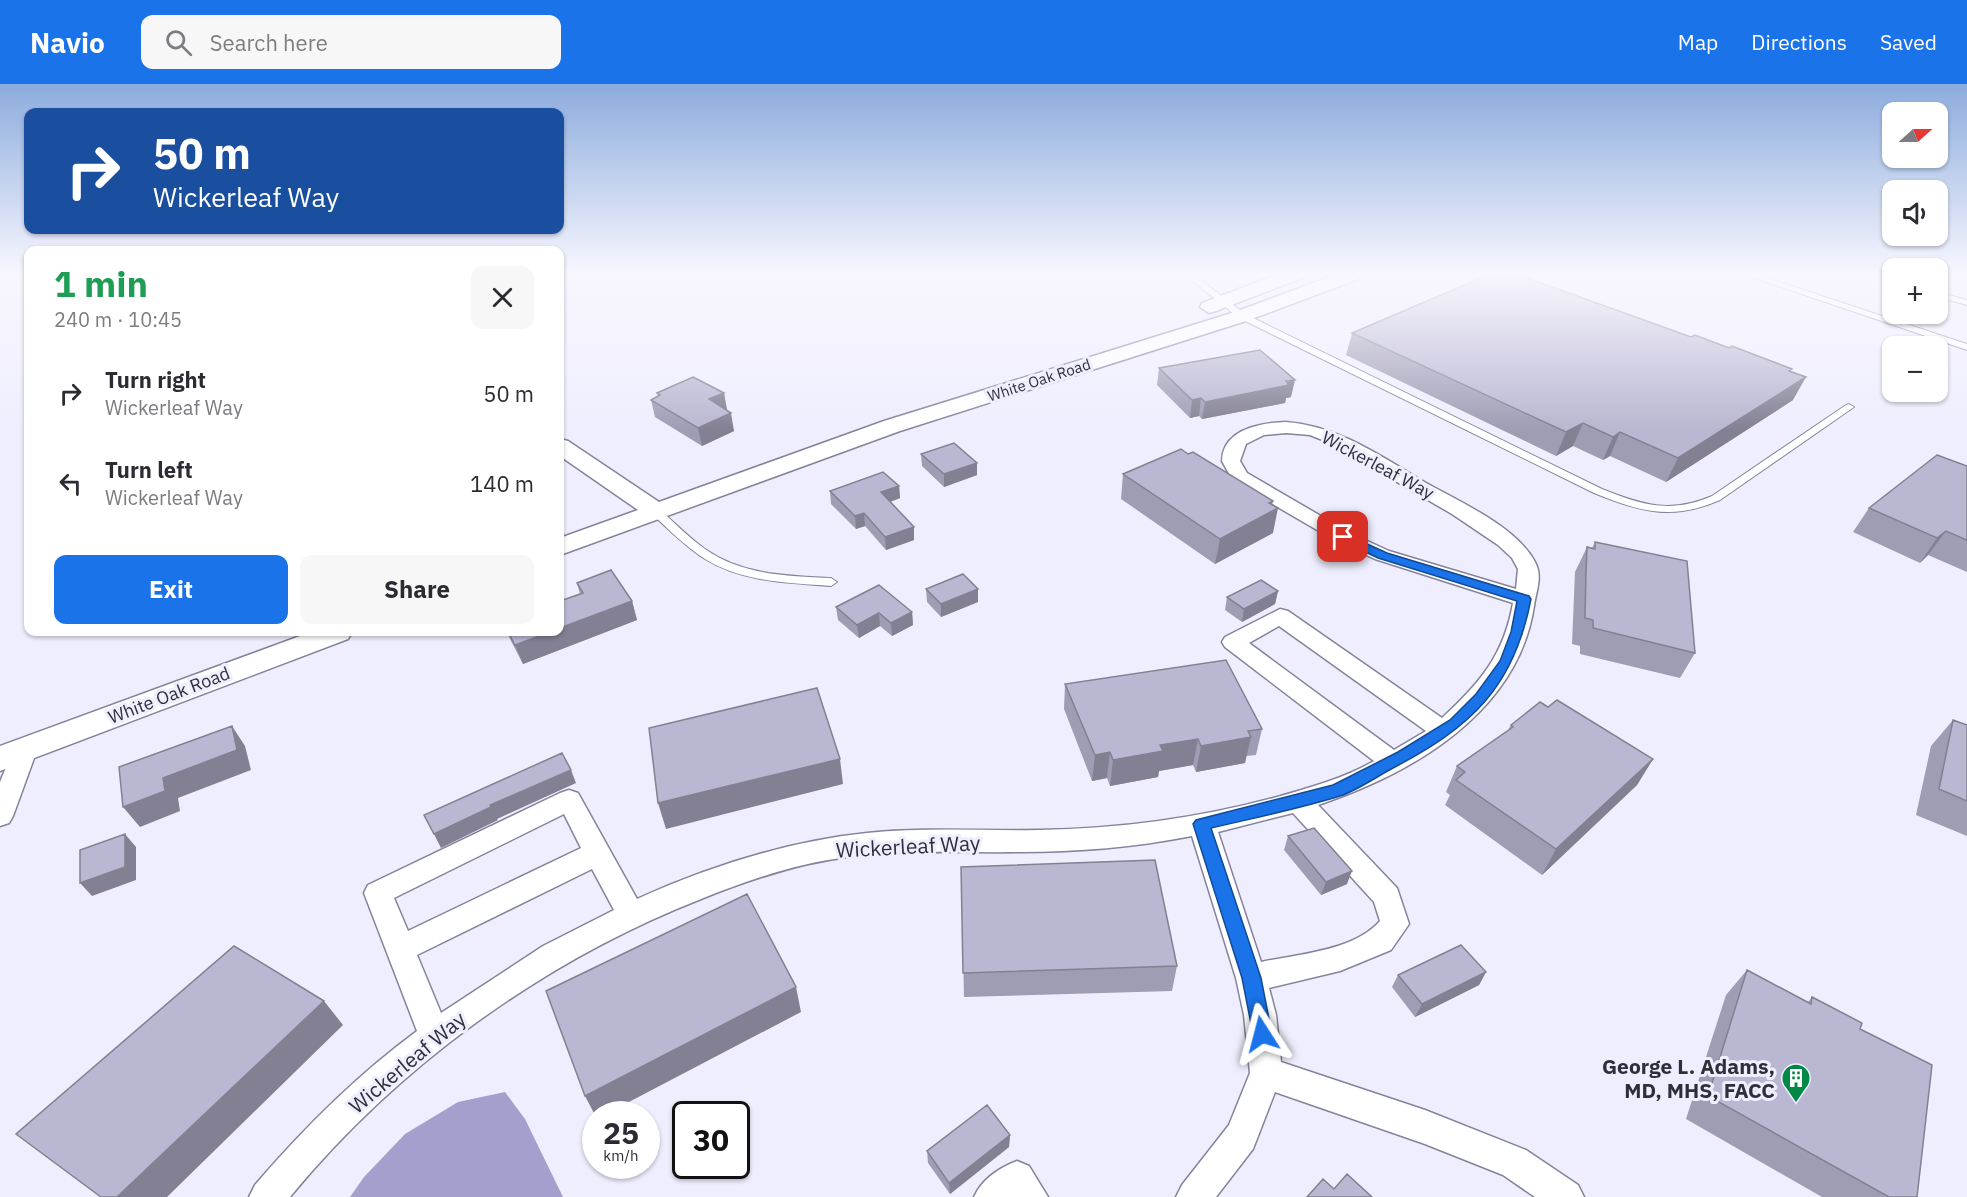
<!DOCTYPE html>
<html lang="en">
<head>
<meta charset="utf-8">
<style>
  body { margin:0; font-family:"IBM Plex Sans",sans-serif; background:#f7f7f7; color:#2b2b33; height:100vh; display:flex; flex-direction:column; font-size:22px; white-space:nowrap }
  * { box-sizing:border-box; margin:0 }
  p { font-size:20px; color:#7c7c81 }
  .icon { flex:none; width:33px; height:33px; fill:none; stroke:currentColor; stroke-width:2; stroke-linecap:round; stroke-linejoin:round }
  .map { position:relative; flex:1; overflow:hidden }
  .details { position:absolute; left:24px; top:162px; width:540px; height:390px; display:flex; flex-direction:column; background:#fff; border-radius:12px; box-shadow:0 2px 4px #0004 }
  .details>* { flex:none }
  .banner { position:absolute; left:24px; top:24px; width:540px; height:126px; border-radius:12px; box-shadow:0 2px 4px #0004; background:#1a4fa0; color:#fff; overflow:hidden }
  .needle { width:39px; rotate:69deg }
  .tools { position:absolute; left:1882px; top:18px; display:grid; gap:12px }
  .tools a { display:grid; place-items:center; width:66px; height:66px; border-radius:12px; background:#fff; box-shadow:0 2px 4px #0004; font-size:30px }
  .speed { position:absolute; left:582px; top:1017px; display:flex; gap:12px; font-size:30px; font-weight:700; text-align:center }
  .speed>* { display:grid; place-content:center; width:78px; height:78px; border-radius:50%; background:#fff; box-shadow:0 2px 4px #0004; line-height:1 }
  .speed small { font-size:15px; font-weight:400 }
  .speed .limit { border:3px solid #111; border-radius:9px; background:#fff; color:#111 }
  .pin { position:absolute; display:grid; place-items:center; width:51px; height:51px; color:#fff; margin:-26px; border-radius:12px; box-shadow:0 3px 9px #0006 }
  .me { position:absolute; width:66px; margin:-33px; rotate:351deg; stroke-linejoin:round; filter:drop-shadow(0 0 4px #0008) }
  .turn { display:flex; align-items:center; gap:21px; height:126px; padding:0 30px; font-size:27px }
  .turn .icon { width:78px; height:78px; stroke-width:2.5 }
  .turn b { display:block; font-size:42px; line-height:51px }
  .round { display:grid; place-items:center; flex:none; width:63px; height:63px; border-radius:12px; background:#f7f7f7 }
  .overview { display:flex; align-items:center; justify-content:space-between; height:102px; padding:0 30px }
  h1 { font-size:36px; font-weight:700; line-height:45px; color:#1e9e55 }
  .action { display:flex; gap:12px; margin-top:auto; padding:12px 30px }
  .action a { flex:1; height:69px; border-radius:12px; background:#1a73e8; color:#fff; font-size:24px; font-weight:700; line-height:69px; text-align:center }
  .action a+a { background:#f7f7f7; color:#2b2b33 }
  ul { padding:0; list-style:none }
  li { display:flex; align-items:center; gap:18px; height:90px; padding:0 30px }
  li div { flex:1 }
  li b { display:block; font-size:22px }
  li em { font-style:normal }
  header { display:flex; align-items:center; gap:36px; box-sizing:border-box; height:84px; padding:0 30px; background:#1a73e8; color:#fff }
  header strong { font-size:28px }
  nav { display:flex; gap:33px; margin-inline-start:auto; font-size:21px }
  .search { width:420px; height:54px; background:#f7f7f7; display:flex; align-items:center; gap:15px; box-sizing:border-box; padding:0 21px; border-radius:12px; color:#7c7c81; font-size:22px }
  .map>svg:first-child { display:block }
</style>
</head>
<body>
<header>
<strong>Navio</strong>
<div class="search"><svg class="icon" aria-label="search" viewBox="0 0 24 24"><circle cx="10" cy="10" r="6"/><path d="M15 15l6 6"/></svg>Search here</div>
<nav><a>Map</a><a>Directions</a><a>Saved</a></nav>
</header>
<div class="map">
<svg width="1967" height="1113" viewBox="0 0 1967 1113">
  <rect width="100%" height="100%" fill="#efeefe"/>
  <path fill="#a3a0cd" d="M505,1008L525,1035L563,1113H350L364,1093L405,1050L458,1018Z"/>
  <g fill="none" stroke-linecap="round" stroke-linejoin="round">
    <g stroke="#85839b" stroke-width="2">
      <path id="service" d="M1184,190H1193L1245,230L1602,405C1642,421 1671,430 1712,412L1846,321L1849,320L1854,323L1720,416C1673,437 1640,428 1594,409L1239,234Z
        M1743,190H1755L1967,260V266Z
        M1871,190H1883L1893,193V198Z
        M1938,208L1967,216V221L1938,213Z
        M655,424L659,425C674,438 688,453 705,465C742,491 787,492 831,494L837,498L831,502C788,499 742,498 705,475C685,462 668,445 651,429L650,427L651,425Z"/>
    </g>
    <g stroke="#85839b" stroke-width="3">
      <path id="minor" d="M1286,338C1339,342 1382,373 1426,399C1460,418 1517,443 1535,478C1543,493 1536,507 1534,522C1518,629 1411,690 1318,721L1397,804L1409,840L1391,866L1340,887L1269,904L1276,931L1281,978L1425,1026L1526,1066L1578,1101L1584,1113H1535L1503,1091L1425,1060L1275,1008L1253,1065L1216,1113H1176L1182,1101L1229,1041L1250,989L1244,931L1236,894L1192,752C1136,763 1078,768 1020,768C963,769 905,765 848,773C798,779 748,796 701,815C543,877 398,982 290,1113H249L255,1101C304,1044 356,992 417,947L364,809L368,801L560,709L569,706L578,709L637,815C708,783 789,757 867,749C924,743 982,747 1039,746C1119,745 1200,734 1277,713C1309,704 1345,694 1374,677L1225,563L1222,558L1225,553L1280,525L1288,527L1442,634C1480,599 1504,571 1513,519L1375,475L1336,457L1233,397L1222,377C1223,345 1261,339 1286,338ZM1286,349L1310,351L1330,359L1452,430L1498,461L1512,474L1518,485L1516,505L1389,467L1350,449L1247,389L1240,377L1246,360L1264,351ZM1279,542L1426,647L1394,666L1249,559ZM1293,729L1374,818L1380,837C1354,867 1298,870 1261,878L1218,748ZM564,730L581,764L408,847L394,814ZM592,785L614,826L543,862L441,929L417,871Z
        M25,657L34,659L37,666L13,732L9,739L0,742V698L16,659Z
        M1017,1077L1029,1082L1048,1113H974C982,1095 999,1084 1017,1077Z"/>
    </g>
    <g stroke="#85839b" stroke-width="3">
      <path id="tertiary" d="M1279,190H1305L1302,194L1216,227L1209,229L1200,223L1202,219Z
        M1337,190H1364L1361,194L1249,236L900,347L560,471V454L638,426L560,372V355L568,357L659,418L884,337L1235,228Z
        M311,548H352L348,555L0,687V662Z"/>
    </g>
    <use href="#service" fill="#fff" fill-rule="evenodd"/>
    <use href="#minor" fill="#fff" fill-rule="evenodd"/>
    <use href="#tertiary" fill="#fff" fill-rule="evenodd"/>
  </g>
  <path fill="#9f9db4" d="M1352,249L1691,253L1791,288L1793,316L1666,398L1610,372L1603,376L1573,362L1556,372L1346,271Z
    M1159,284L1291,313L1286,314L1285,319L1202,335L1199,332L1190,334L1157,301Z
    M657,309H724L727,326L734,347L702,362L655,333L651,316L658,312Z
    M921,370L977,391L944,403L922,382Z
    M1967,382V488L1928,471L1920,479L1853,448L1869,424Z
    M1123,390L1272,420L1273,449L1215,480L1121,415Z
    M899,402L900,414L890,418L914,443V456L886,466L865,442L856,445L831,420L830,407Z
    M1595,458L1695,569L1680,594L1580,570V562L1572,560L1575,488L1587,463L1592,464Z
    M577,499L632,517L637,536L523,580L511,557L507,548H560L580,510Z
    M926,505L978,518L941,533L927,518Z
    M1278,507L1275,520L1242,538L1225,526L1227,513Z
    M836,523L912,528L913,541L892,552L880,542L859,554L838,536Z
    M1065,600L1262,645L1256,671L1246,672L1245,679L1196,688L1193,681L1159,687L1158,693L1110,702L1107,694L1092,697L1064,625Z
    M1548,623L1653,675L1637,701L1542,791L1445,721L1450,711L1446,708L1457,682L1508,646L1511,641Z
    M1953,636L1967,641V752L1916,731L1931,662Z
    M1288,752L1347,800L1321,811L1284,766Z
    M961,783L1177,882L1172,907L964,913Z
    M1747,886L1808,918L1812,913L1860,945L1917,1113H1822L1686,1035L1726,911Z
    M1486,888L1479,901L1415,933L1392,903L1398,891Z
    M1010,1051L1009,1063L950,1110L928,1079L927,1067Z"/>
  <path fill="#828092" d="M1806,293L1793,316L1666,398L1678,374Z
    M1295,296L1291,313L1286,314L1285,319L1202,335L1205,318Z
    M724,309L727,327L709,315Z
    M1201,314L1199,332L1190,334L1192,316Z
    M731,329L734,347L702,362L698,344Z
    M1583,339L1573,362L1556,372L1566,348Z
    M1620,348L1610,372L1603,376L1613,353Z
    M977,379V391L944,403V390Z
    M899,402L900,414L882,421L881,408Z
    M1273,417L1270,429L1278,424L1273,449L1215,480L1220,455Z
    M864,429L865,442L856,445L855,432Z
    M914,443V456L886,466L885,453Z
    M1946,447L1928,471L1920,479L1937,454Z
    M978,505V518L941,533V520Z
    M1278,507L1275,520L1242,538L1244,525Z
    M632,517L637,536L523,580L515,561L550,548H560V544Z
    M912,528L913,541L892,552L891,539Z
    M879,529L880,542L859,554L857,541Z
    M232,642L245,662L251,686L178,714L180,727L140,743L123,723Z
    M1251,653L1245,679L1196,688L1201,662Z
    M1198,655L1193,681L1159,687L1158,693L1110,702L1113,676L1160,661Z
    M1110,668L1107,694L1092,697L1095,671Z
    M840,675L843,700L666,745L658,719Z
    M1653,675L1637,701L1542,791L1556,765Z
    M571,686L576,699L497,735L498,736L441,764L434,750L490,721Z
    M125,750L136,763V796L92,812L80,799Z
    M1352,787L1347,800L1321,811L1326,798Z
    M1486,888L1479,901L1415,933L1422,920Z
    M796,903L801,928L606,1030H596V1033L585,1012Z
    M324,917L343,941L167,1113H117Z
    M1010,1051L1009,1063L950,1110L949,1099Z"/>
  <path fill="#b9b7d1" stroke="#828092" stroke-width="1.5" d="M1490,190H1516L1691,253L1695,251L1729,264L1732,262L1792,285L1789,287L1806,293L1678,374L1620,348L1613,353L1583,339L1566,348L1352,249Z
    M1260,266L1295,296L1286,297L1289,301L1205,318L1201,314L1192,316L1159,284Z
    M693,293L724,309L709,315L731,329L698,344L651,316L660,311L657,309Z
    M954,359L977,379L944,390L921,370Z
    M1181,365L1188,370L1193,368L1273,417L1269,419L1278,424L1220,455L1123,390Z
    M1937,371L1967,382V456L1946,447L1937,454L1869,424Z
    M883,388L899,402L881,408L914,443L885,453L864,429L855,432L830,407Z
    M1595,458L1687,477L1695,569L1593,544V536L1585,534L1586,488L1587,463L1595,465Z
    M611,486L632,517L560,544V517L583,509L577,499Z
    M963,490L978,505L941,520L926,505Z
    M1261,496L1278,507L1244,525L1227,513Z
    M879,501L912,528L891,539L879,529L857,541L836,523Z
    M508,548H550L515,561Z
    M1226,576L1262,645L1248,647L1251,653L1201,662L1198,655L1160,661L1163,667L1113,676L1110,668L1095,671L1065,600Z
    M817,604L840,675L658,719L649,644Z
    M1557,616L1653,675L1556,765L1456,696L1465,688L1457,682L1513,643L1511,641L1540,618L1548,623Z
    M1953,636L1967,641V717L1939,705Z
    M232,642L237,666L163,694L165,707L123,723L119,683Z
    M562,669L571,686L490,721L491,723L434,750L424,731Z
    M1314,744L1352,787L1326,798L1288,752Z
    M125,750V783L80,799V766Z
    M1155,776L1177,882L963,889L961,783Z
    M747,810L796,903L585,1012L546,907Z
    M1461,861L1486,888L1422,920L1398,891Z
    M234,862L324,917L117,1113H101L16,1050Z
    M1747,886L1811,920L1812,913L1862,939L1860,945L1932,981L1917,1113H1889L1708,1012Z
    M987,1021L1010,1051L949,1099L927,1067Z
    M1347,1090L1372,1113H1307L1323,1095L1334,1105Z"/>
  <linearGradient id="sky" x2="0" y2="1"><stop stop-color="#8cacdd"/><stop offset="0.55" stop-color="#f8f7ff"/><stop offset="1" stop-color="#f8f7ff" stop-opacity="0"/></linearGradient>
  <rect width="1967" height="346" fill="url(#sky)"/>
  <path fill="#1a73e8" stroke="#114b97" stroke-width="1.5" d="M1343,449L1387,469L1529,512L1531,515C1514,604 1471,643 1393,684C1376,693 1358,706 1340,712C1298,725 1254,734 1211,744L1261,894L1272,950L1269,956L1262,959L1256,956L1253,950L1242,894L1193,740L1196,736L1333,701L1398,668L1450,636L1476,610L1500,577L1511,548L1517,517L1378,474L1339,455L1337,453Z"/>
  <defs>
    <g id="building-pin" transform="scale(1.5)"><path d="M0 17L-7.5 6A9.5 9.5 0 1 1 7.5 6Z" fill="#008945" stroke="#efeefe"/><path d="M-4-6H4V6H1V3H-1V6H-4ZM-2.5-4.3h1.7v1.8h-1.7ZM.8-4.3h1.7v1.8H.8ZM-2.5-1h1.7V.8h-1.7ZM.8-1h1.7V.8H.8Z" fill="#fff"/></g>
  </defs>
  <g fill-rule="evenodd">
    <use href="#building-pin" x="1796" y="994"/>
  </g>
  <g text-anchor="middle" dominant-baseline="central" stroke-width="6" stroke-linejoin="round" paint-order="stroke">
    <g font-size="15" fill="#2f2f39" stroke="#efeefe">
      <text transform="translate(1039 296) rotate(-18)">White Oak Road</text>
    </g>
    <g font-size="18" fill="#2f2f39" stroke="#efeefe">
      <text transform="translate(1378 381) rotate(28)">Wickerleaf Way</text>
      <text transform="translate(169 611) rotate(-21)">White Oak Road</text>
    </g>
    <g font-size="21" fill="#2f2f39" stroke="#efeefe">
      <text transform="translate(908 762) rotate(-3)">Wickerleaf Way</text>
      <text transform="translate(407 978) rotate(-40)">Wickerleaf Way</text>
    </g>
    <g font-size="21" font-weight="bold" fill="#2f2f39" stroke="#efeefe" text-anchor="end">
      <text x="1775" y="982">George L. Adams,<tspan x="1775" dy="24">MD, MHS, FACC</tspan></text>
    </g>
  </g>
</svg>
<div class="tools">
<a><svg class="needle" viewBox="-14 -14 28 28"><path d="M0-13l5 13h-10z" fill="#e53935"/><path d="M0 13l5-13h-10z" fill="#7c7c81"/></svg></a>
<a><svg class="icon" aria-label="sound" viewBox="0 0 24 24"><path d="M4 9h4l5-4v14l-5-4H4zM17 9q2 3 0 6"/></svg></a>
<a>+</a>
<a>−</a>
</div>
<div class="speed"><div>25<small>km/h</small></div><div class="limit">30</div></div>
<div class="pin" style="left:1343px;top:453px;background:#d93025"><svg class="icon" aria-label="arrive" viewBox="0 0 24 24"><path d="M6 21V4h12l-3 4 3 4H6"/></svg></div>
<svg class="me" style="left:1262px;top:950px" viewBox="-20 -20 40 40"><path d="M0-17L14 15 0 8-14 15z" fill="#1a73e8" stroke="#fff" stroke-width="4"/></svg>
<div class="banner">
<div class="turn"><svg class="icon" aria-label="right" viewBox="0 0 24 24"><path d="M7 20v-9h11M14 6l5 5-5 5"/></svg><div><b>50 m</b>Wickerleaf Way</div></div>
</div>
<section class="details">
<div class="overview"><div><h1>1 min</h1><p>240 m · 10:45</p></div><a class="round"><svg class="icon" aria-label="close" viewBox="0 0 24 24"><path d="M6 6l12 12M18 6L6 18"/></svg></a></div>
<ul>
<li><svg class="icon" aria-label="right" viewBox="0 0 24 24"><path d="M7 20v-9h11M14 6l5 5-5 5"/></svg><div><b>Turn right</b><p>Wickerleaf Way</p></div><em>50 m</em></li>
<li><svg class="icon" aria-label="left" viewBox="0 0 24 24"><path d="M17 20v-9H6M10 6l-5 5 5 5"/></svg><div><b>Turn left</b><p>Wickerleaf Way</p></div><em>140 m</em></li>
</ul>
<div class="action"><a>Exit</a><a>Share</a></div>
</section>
</div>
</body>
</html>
